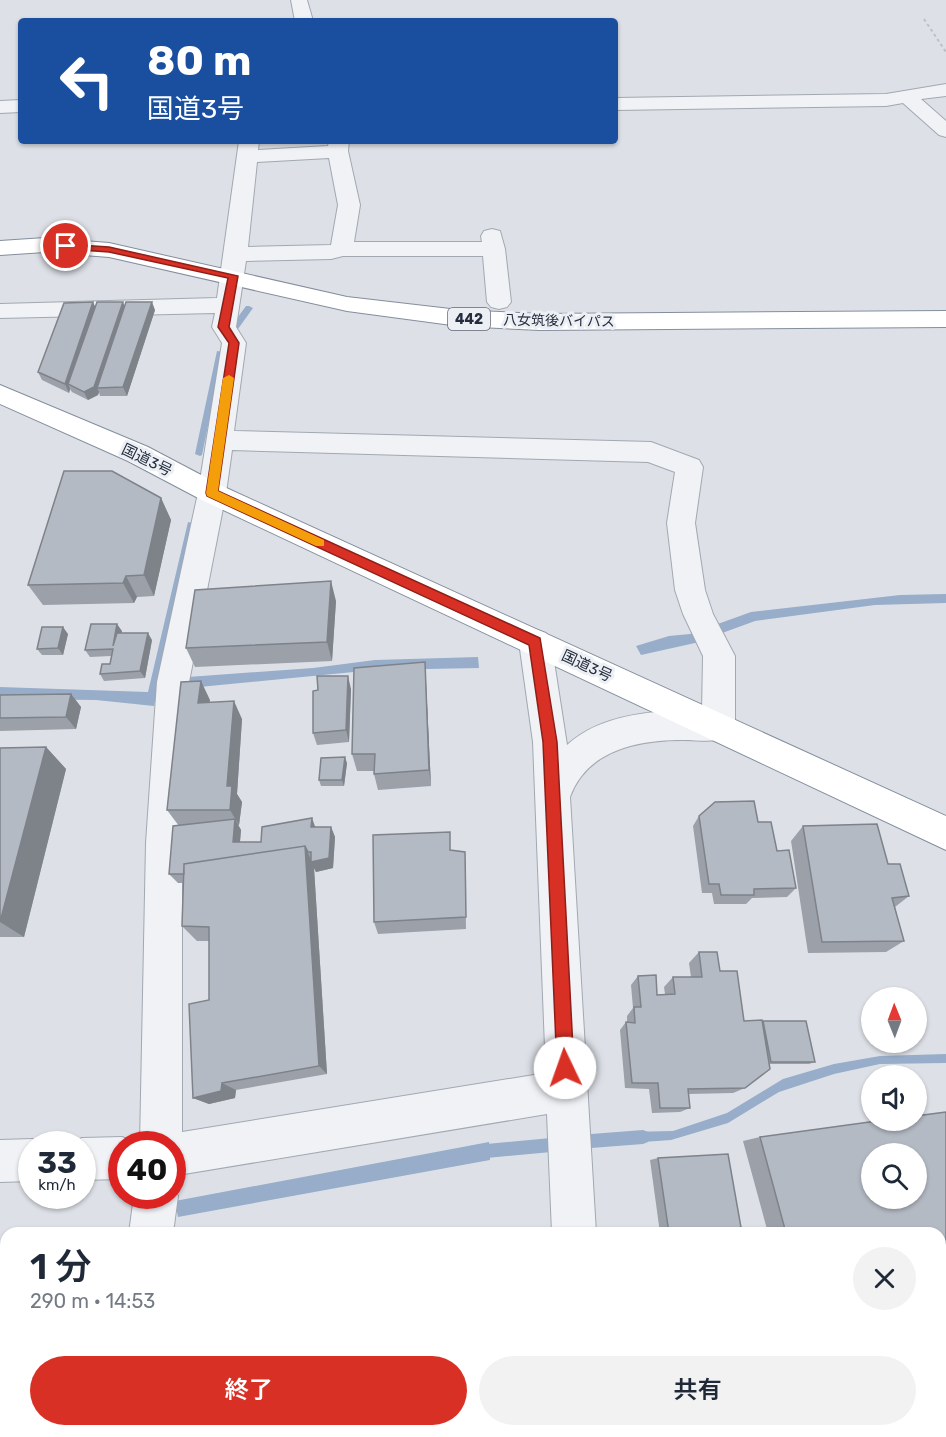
<!DOCTYPE html>
<html lang="ja">
<head>
<meta charset="utf-8">
<style>
  body { margin:0; font-family:Rubik,"Noto Sans JP",sans-serif; background:#f2f2f3; color:#1f2937; height:100vh; display:flex; flex-direction:column; font-size:22px; white-space:nowrap }
  * { box-sizing:border-box; margin:0 }
  p { font-size:20px; color:#747a83 }
  .icon { flex:none; width:33px; height:33px; fill:none; stroke:currentColor; stroke-width:2; stroke-linecap:round; stroke-linejoin:round }
  .map { position:relative; flex:1; overflow:hidden }
  .panel { position:absolute; left:0px; top:1227px; width:946px; height:210px; display:flex; flex-direction:column; background:#fff; border-radius:18px 18px 0 0; box-shadow:0 2px 4px #0004 }
  .panel>* { flex:none }
  .hud { position:absolute; left:18px; top:18px; width:600px; height:126px; border-radius:6px; box-shadow:0 2px 4px #0004; background:#1a4fa0; color:#fff; overflow:hidden }
  .needle { width:39px; rotate:359deg }
  .buttons { position:absolute; left:861px; top:987px; display:grid; gap:12px }
  .buttons a { display:grid; place-items:center; width:66px; height:66px; border-radius:50%; background:#fff; box-shadow:0 2px 4px #0004; font-size:30px }
  .speed { position:absolute; left:18px; top:1131px; display:flex; gap:12px; font-size:30px; font-weight:700; text-align:center }
  .speed>* { display:grid; place-content:center; width:78px; height:78px; border-radius:50%; background:#fff; box-shadow:0 2px 4px #0004; line-height:1 }
  .speed small { font-size:15px; font-weight:400 }
  .speed .limit { border:9px solid #d22; background:#fff; color:#111 }
  .pin { position:absolute; display:grid; place-items:center; width:51px; height:51px; color:#fff; margin:-26px; border:3px solid #fff; border-radius:50%; box-shadow:0 2px 6px #0007 }
  .me { position:absolute; width:66px; margin:-33px; rotate:357deg; stroke-linejoin:round; filter:drop-shadow(0 0 4px #0008) }
  .turn { display:flex; align-items:center; gap:21px; height:126px; padding:0 30px; font-size:27px }
  .turn .icon { width:78px; height:78px; stroke-width:2.5 }
  .turn b { display:block; font-size:42px; line-height:51px }
  .round { display:grid; place-items:center; flex:none; width:63px; height:63px; border-radius:32px; background:#f2f2f3 }
  .overview { display:flex; align-items:center; justify-content:space-between; height:102px; padding:0 30px }
  h1 { font-size:36px; font-weight:600; line-height:45px }
  .button { display:flex; gap:12px; margin-top:auto; padding:12px 30px }
  .button a { flex:1; height:69px; border-radius:36px; background:#d93025; color:#fff; font-size:24px; font-weight:600; line-height:69px; text-align:center }
  .button a+a { background:#f2f2f3; color:#1f2937 }
  .map>svg:first-child { display:block }
</style>
</head>
<body>
<div class="map">
<svg width="946" height="1437" viewBox="0 0 946 1437">
  <rect width="100%" height="100%" fill="#dde1e7"/>
  <path fill="#97adc9" d="M217,351L223,352L202,455L200,456L195,454Z
    M188,522L196,524L154,706L96,700L0,699V687L148,692Z
    M946,594V603L875,605L755,621L695,643L641,655L636,646L669,636L690,634L751,612L900,595Z
    M478,657L479,668L374,670L189,688L188,677L313,668L375,660Z
    M946,1054V1063L880,1064L834,1074L779,1092L728,1123L671,1140L629,1143L628,1132L673,1131L727,1113L783,1079L834,1064L880,1056Z
    M489,1142L490,1160L178,1217L175,1201Z"/>
  <g fill="none" stroke-linecap="round" stroke-linejoin="round">
    <path fill="#97adc9" fill-rule="evenodd" d="M246,306H249L253,308L233,336H227V332Z
      M643,1130L648,1132L650,1137L648,1142L643,1144L578,1149L573,1147L571,1142L573,1137L578,1135Z
      M562,1137L567,1139L569,1144L567,1149L562,1151L476,1159L471,1157L469,1152L471,1147L476,1145Z"/>
    <g stroke="#a2a8b1" stroke-width="2">
      <path id="minor" d="M291,0H307L313,21H295Z
        M946,84V96L921,99L946,121V137L939,135L903,103L886,106L615,110V98L886,94Z
        M21,100V112L0,113V101Z
        M239,141H259L258,150L328,146L329,141H349L348,151L360,205L354,242H482L481,236L484,231L492,229L500,231L505,249L511,302L507,307L499,309L491,307L487,302L483,256H343L331,259L246,261L236,327L246,343L234,431L651,442L699,460L703,467L695,523L705,590L713,614L735,656V727L730,737C714,743 700,740 683,740C638,740 587,750 570,797L596,1233H552L547,1114L172,1176V1144H140L146,843L157,682L198,493L222,343L212,327L215,313L0,318V304L217,298ZM329,158L338,205L331,245L248,247L257,162ZM232,450L648,462L675,472L667,523L675,590L683,614L703,656L702,711C657,710 602,713 567,745L551,642L546,633L535,629L524,633L519,642L533,742L546,1073L182,1132V843L189,682L226,493Z
        M122,1137L138,1144H122V1179L82,1180V1144H67L82,1138Z
        M32,1139L46,1144H32V1181L0,1182V1140Z
        M172,1183L178,1196L173,1233H129L134,1196H172Z
        M102,1431H150L151,1437H101Z
        M559,1431H607L609,1437H559Z"/>
    </g>
    <g stroke="#848e9e" stroke-width="2">
      <path id="highway" d="M45,238L109,243L347,297L459,310L540,314L946,311V327L540,330L459,326L347,311L109,257L45,252L0,255V241Z
        M0,385L148,447L222,486L946,816V850L202,500L128,461L0,404Z"/>
    </g>
    <path stroke="#bbbfc6" stroke-width="2" stroke-dasharray="3 3" stroke-linecap="butt" d="M924,19L946,52"/>
    <use href="#minor" fill="#f0f2f6" fill-rule="evenodd"/>
    <use href="#highway" fill="#fff" fill-rule="evenodd"/>
  </g>
  <path fill="#9ba0a9" fill-rule="evenodd" d="M93,302L95,307H125L155,310L127,396H100L99,392L98,395L88,400L72,392L70,389L69,393L42,380L38,372Z
    M161,498L171,520L154,596L137,597L134,603L43,605L28,585Z
    M336,601L332,661L195,667L186,648Z
    M122,631L121,633L152,640L145,678L104,681L100,674L110,664L111,656L90,657L85,650Z
    M68,634L63,655H42L37,649Z
    M425,662L431,786L378,790L374,774L375,771H357L352,754Z
    M351,689L349,742L317,745L313,733Z
    M71,694L81,707L76,729L0,731V695Z
    M210,700V702L242,719L237,794L242,802L239,825H238L241,830L240,842H261L316,827H331L335,837L333,868L316,872L314,868L327,1074L236,1090L235,1098L209,1104L193,1098L209,1000V941H197L182,926L183,883H178L169,874L179,826L167,810Z
    M46,747L66,769L24,937H0V748Z
    M347,763L344,786H321L319,780Z
    M699,816L777,851L796,888L787,897L752,898L746,904H714L712,893H702L693,826Z
    M803,826L888,864L909,896L895,907L904,941L886,952L808,953L791,841Z
    M451,850L465,852L466,929L378,934L374,922Z
    M699,952L720,971L744,1021L762,1022L763,1021L815,1062L809,1064H769L745,1088L733,1093L688,1094L690,1108L680,1112L652,1113L649,1089L625,1088L620,1030L626,1022H627V1016L633,1008L631,985L638,976L657,995L665,994L664,987L673,977H691L689,963Z
    M946,1112V1437H821L820,1431H940V1233H768L743,1141L760,1137L884,1120H916V1116ZM872,1154H916V1198H872Z
    M658,1158L742,1233H660L650,1160Z
    M716,1431H762L763,1437H717Z"/>
  <path fill="#7e8289" d="M93,302L97,311L68,384L70,389L69,393L65,384Z
    M123,302L126,310L97,388L99,392L98,395L88,400L84,392Z
    M152,302L155,310L127,396L123,387Z
    M161,498L171,520L154,596L144,575Z
    M126,576L137,597L134,603L123,583Z
    M331,581L336,601L332,661L327,642Z
    M117,624L122,631L117,653L113,646Z
    M63,627L68,634L63,655L58,648Z
    M148,633L152,640L145,678L140,671Z
    M425,662L426,681L431,786L429,770Z
    M348,676L351,689L349,742L346,730Z
    M201,681L210,700L207,721L198,703Z
    M71,694L81,707L76,729L66,717Z
    M234,701L242,719L237,794L242,802L239,825L230,810L227,786Z
    M46,747L66,769L24,937L0,922Z
    M345,757L347,763L344,786L342,780Z
    M312,818L316,829L311,827Z
    M235,819L241,830L239,852L233,842Z
    M331,827L335,837L333,868L316,872L314,868L327,1074L319,1066L305,846L312,862Z
    M222,1083L236,1090L235,1098L209,1104L193,1098Z"/>
  <path fill="#b4bac4" stroke="#7e8289" stroke-width="1.5" fill-rule="evenodd" d="M93,302L65,384L38,372L64,303Z
    M97,302H123L94,387L84,392L68,384Z
    M126,302H152L123,387L97,388Z
    M64,471H112L161,498L144,575L126,576L123,583L28,585Z
    M331,581L327,642L186,648L195,590Z
    M91,624H117L113,646L117,633H148L140,671L100,674L102,664H110L113,649L85,650Z
    M42,627H63L58,648L37,649Z
    M425,662L429,770L374,774L375,754H352L354,668Z
    M317,676H348L346,730L313,733V691L318,690Z
    M201,681L198,703L234,701L227,786H232L230,810H167L181,682Z
    M71,694L66,717L0,718V695Z
    M46,747L0,922V748Z
    M345,757L342,780H319L321,758Z
    M754,801L758,822H771L777,851L789,850L796,888L754,889V895H721L719,884H709L699,816L715,802Z
    M312,818L311,827H331L329,858L311,862V852H308L305,846L184,864V874H169L173,826L235,819L233,842H261L262,827Z
    M877,824L888,864H900L909,896L892,898L904,941L822,942L803,826Z
    M450,832V850L465,852L466,917L374,922L373,835Z
    M305,846L319,1066L222,1083L221,1091L193,1098L189,1004L209,1000V927L182,926L184,864Z
    M699,952H717L720,971H737L744,1021L762,1020L770,1069L745,1088L688,1089L690,1108H660L658,1083H632L626,1022L635,1023L634,1007H641L638,976L656,975L657,995L675,994L673,977H702Z
    M763,1021H806L815,1062H771Z
    M946,1112V1437H842L840,1431H940V1233H786L760,1137L884,1120H916V1116ZM872,1154H916V1198H872Z
    M728,1154L742,1233H669L658,1158Z
    M724,1431H762L763,1437H725Z"/>
  <path fill="#d93025" stroke="#8d1f18" stroke-width="1.5" d="M63,244L109,247L238,276L229,327L239,343L218,491L540,638L557,742L574,1068L571,1074L565,1076L559,1074L557,1068L543,742L529,645L207,496L206,493L229,343L218,327L228,278L109,252L66,249L62,246Z"/>
  <path fill="#f59e0b" d="M229,375L234,378L218,491L324,540V546H316L207,496L206,493L223,378Z"/>
  <g text-anchor="middle" dominant-baseline="central" stroke-width="6" stroke-linejoin="round" paint-order="stroke">
    <rect fill="#ecf0f5" stroke="#616875" stroke-width="1.5" x="448" y="308" width="42" height="22" rx="4.5"/>
    <g font-size="14" font-weight="bold" fill="#262e3e">
      <text x="469" y="319">442</text>
    </g>
    <g font-size="14" fill="#262e3e" stroke="#ecf0f5">
      <text transform="translate(559 321) rotate(1)">八女筑後バイパス</text>
    </g>
    <g font-size="15" fill="#262e3e" stroke="#ecf0f5">
      <text transform="translate(147 460) rotate(26)">国道3号</text>
      <text transform="translate(587 666) rotate(25)">国道3号</text>
    </g>
  </g>
</svg>
<div class="buttons">
<a><svg class="needle" viewBox="-14 -14 28 28"><path d="M0-13l5 13h-10z" fill="#e53935"/><path d="M0 13l5-13h-10z" fill="#747a83"/></svg></a>
<a><svg class="icon" aria-label="sound" viewBox="0 0 24 24"><path d="M4 9h4l5-4v14l-5-4H4zM17 9q2 3 0 6"/></svg></a>
<a><svg class="icon" aria-label="search" viewBox="0 0 24 24"><circle cx="10" cy="10" r="6"/><path d="M15 15l6 6"/></svg></a>
</div>
<div class="speed"><div>33<small>km/h</small></div><div class="limit">40</div></div>
<div class="pin" style="left:66px;top:246px;background:#d93025"><svg class="icon" aria-label="arrive" viewBox="0 0 24 24"><path d="M6 21V4h12l-3 4 3 4H6"/></svg></div>
<svg class="me" style="left:565px;top:1068px" viewBox="-20 -20 40 40"><circle r="19" fill="#fff"/><path d="M0-13L10 11 0 6-10 11z" fill="#d93025"/></svg>
<div class="hud">
<div class="turn"><svg class="icon" aria-label="left" viewBox="0 0 24 24"><path d="M17 20v-9H6M10 6l-5 5 5 5"/></svg><div><b>80 m</b>国道3号</div></div>
</div>
<section class="panel">
<div class="overview"><div><h1>1 分</h1><p>290 m · 14:53</p></div><a class="round"><svg class="icon" aria-label="close" viewBox="0 0 24 24"><path d="M6 6l12 12M18 6L6 18"/></svg></a></div>
<div class="button"><a>終了</a><a>共有</a></div>
</section>
</div>
</body>
</html>
